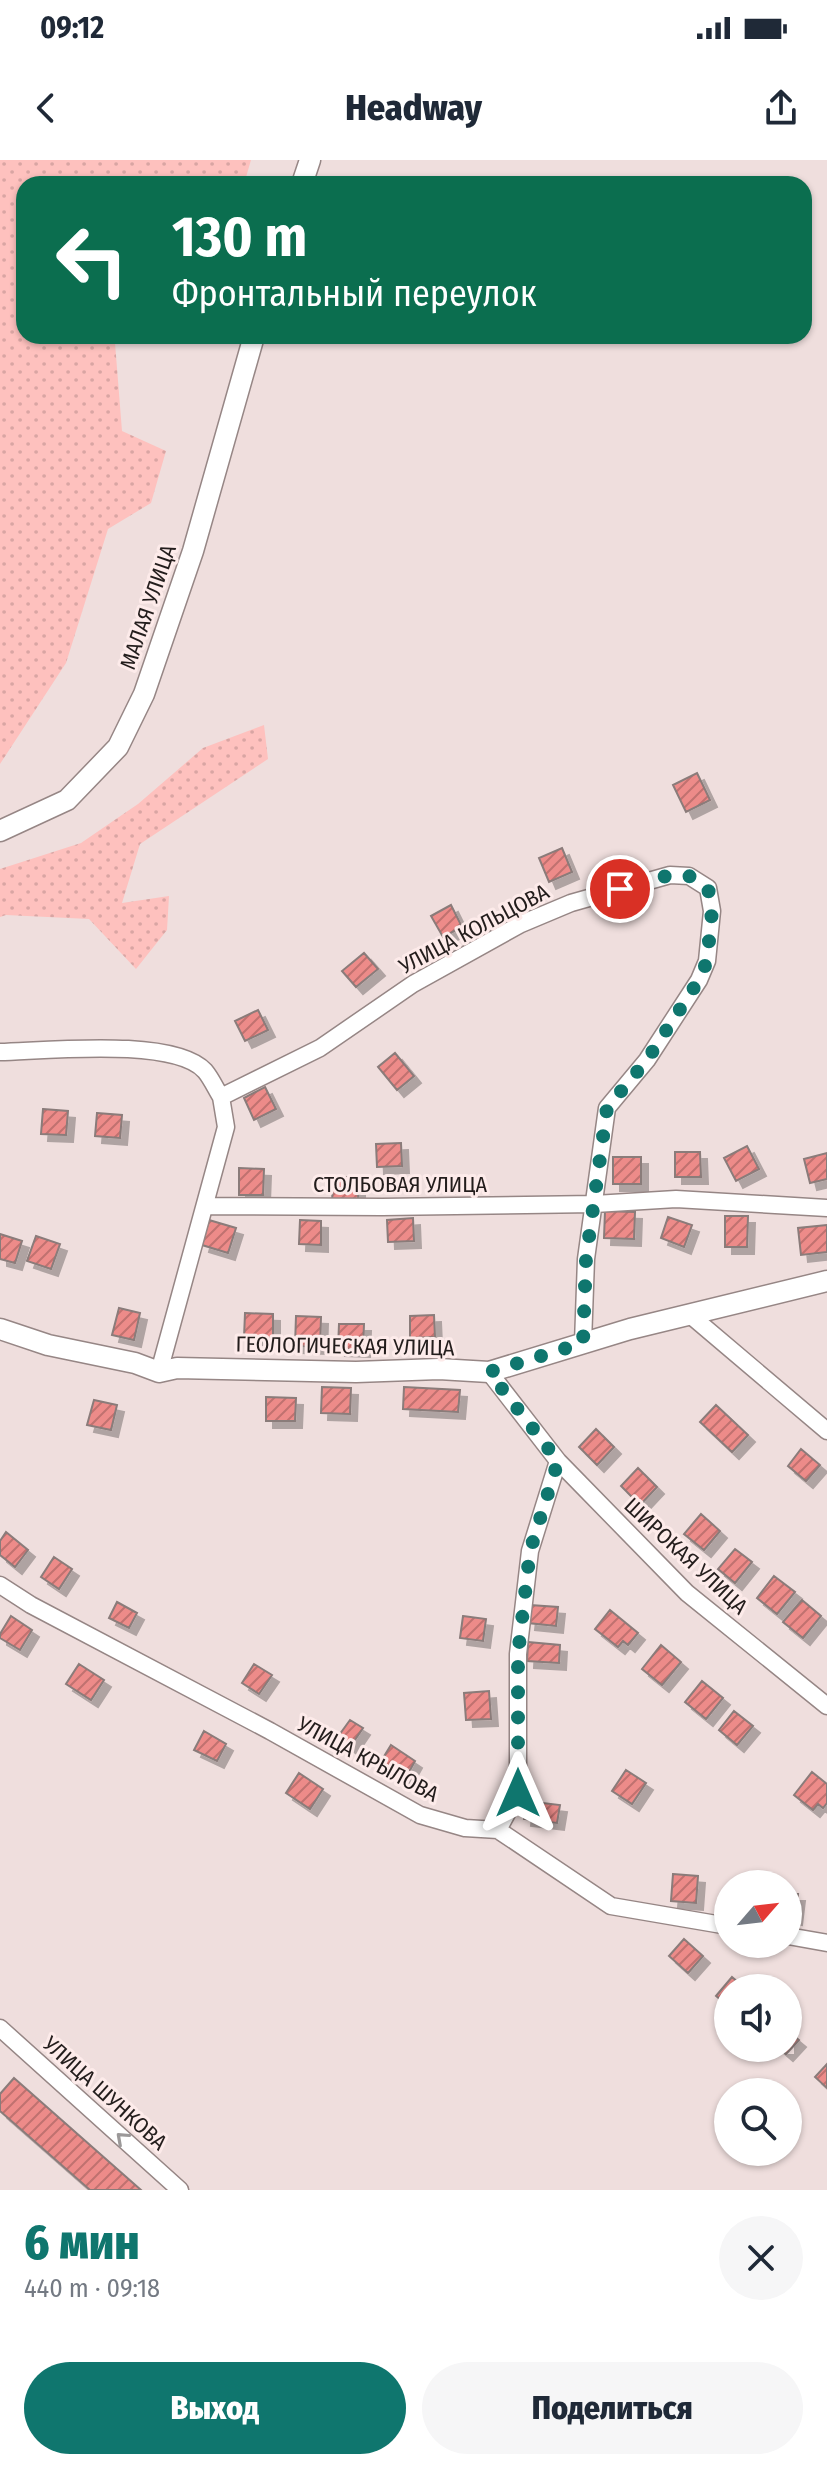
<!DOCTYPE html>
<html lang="ru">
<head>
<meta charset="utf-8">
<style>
  body { margin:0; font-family:"Fira Sans Condensed",sans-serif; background:#f6f6f7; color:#1f2937; height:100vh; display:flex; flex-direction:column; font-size:30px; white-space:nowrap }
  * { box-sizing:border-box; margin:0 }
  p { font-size:26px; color:#747a83 }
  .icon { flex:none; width:44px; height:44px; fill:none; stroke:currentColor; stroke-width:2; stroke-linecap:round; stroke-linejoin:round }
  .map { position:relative; height:2030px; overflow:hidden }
  .side { display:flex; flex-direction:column; background:#fff; flex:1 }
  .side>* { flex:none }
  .banner { position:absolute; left:16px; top:16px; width:796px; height:168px; border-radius:24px; box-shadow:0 2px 6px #0004; background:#0b6e4f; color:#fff; overflow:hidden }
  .needle { width:52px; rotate:62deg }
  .controls { position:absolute; left:714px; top:1710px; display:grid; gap:16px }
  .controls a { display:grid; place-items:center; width:88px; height:88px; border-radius:50%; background:#fff; box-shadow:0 2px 6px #0004; font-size:40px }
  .pin { position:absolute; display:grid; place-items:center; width:68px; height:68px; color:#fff; margin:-34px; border:4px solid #fff; border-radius:50%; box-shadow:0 2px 8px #0007 }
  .me { position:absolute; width:88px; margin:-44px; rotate:0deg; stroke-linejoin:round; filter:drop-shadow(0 0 6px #0008) }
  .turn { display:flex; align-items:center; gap:28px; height:168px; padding:0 24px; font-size:36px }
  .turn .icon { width:104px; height:104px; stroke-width:2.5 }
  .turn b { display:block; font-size:56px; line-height:68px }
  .round { display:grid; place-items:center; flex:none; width:84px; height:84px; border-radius:42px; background:#f6f6f7 }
  .overview { display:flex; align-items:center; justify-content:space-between; height:136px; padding:0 24px }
  h1 { font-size:48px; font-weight:800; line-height:60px; color:#0f766e }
  .action { display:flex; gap:16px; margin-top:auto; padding:16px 24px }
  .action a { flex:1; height:92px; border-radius:48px; background:#0f766e; color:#fff; font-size:32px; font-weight:800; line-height:92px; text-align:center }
  .action a+a { background:#f6f6f7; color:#1f2937 }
  .status { display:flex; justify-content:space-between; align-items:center; height:56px; padding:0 40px; background:#fff; direction:ltr }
  .status svg { height:22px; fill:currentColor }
  header { display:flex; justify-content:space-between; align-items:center; height:104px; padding:0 24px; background:#fff; font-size:36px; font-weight:800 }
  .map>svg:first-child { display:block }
</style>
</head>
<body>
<div class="status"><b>09:12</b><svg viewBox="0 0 49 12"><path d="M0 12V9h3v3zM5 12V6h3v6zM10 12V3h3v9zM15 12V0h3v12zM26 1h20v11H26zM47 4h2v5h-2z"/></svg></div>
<header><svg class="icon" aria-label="back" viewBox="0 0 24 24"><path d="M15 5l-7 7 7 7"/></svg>Headway<svg class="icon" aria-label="share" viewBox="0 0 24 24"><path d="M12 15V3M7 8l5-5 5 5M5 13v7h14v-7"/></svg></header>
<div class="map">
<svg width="827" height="2030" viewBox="0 0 827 2030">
  <defs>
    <pattern id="grass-dots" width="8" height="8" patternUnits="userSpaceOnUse" patternTransform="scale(2)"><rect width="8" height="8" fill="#fec1be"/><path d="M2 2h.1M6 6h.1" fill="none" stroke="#d9a5a3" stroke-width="1.8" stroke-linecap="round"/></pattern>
    <pattern id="building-hatch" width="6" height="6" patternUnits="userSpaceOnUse" patternTransform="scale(2)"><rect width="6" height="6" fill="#ed8b89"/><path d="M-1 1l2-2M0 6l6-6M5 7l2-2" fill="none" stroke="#c0716f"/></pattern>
    <filter id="shadow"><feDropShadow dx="7" dy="7" stdDeviation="0" flood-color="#0004"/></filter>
  </defs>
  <rect width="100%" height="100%" fill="#efdedd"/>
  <path fill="url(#grass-dots)" d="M0,0H251L244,24H24V176H136L115,183L122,271L166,291L151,343L108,369L66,503L0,604Z
    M264,565L268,599L140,684L122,743L169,736L167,770L136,809L89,759L6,755L0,757V709L81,683L138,644L203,588Z"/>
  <path fill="url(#building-hatch)" stroke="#8a7b7a" stroke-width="2" filter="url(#shadow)" d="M697,613L710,640L686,652L673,625Z
    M562,688L572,712L549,722L539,698Z
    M451,745L462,767L443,777L431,756Z
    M364,793L378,809L356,827L342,811Z
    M258,850L268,870L245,881L235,861Z
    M395,893L414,916L397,930L378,907Z
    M265,927L276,949L254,960L244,938Z
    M43,949L68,951L66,975L41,974Z
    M97,953L122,955L120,978L95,976Z
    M401,983L402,1006L377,1007L376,984Z
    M747,986L759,1009L736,1021L724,998Z
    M675,992H700L701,1017H675Z
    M827,993V1019L810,1023L804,999Z
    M613,997H641V1024H613Z
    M239,1008L264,1009L263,1035H239Z
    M333,1017H358V1044H332Z
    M605,1051L635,1052L634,1079L604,1078Z
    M725,1056H748L747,1087H725Z
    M668,1057L692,1065L684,1087L661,1078Z
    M413,1058L414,1081L388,1082L387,1060Z
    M209,1060L236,1068L228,1093L202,1085Z
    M300,1060L321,1061V1085L299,1084Z
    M827,1065V1092L801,1095L798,1068Z
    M0,1074L22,1081L15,1103L0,1099Z
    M36,1076L60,1084L51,1109L27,1101Z
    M119,1148L140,1153L134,1180L112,1175Z
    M245,1153L273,1154V1178H244Z
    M434,1155L435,1177L410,1178V1156Z
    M296,1156L321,1157L320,1187L295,1186Z
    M339,1164H364L363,1190L338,1189Z
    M322,1227L351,1228L350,1254L321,1253Z
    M404,1227L460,1230L458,1252L403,1249Z
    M266,1237L296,1238L295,1261H266Z
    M94,1240L117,1245L111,1270L87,1265Z
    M716,1245L748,1275L732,1292L700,1262Z
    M596,1269L614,1287L597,1305L579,1287Z
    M801,1289L820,1305L806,1321L788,1306Z
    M638,1308L657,1327L640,1345L621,1326Z
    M701,1354L720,1371L704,1390L684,1374Z
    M6,1372L28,1390L15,1407L0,1395V1381Z
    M735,1389L752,1402L735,1423L718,1409Z
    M54,1397L72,1409L59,1429L41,1417Z
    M774,1416L795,1432L777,1454L757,1438Z
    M802,1440L821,1456L803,1478L783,1462Z
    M117,1442L137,1453L129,1468L109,1458Z
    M530,1445L558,1447L556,1466L528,1463Z
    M610,1450L638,1473L628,1485L623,1481L618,1487L595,1469Z
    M11,1456L32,1470L20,1490L0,1478V1474Z
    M463,1456L486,1459L483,1481L460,1478Z
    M528,1482L560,1485L559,1503L527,1501Z
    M661,1485L681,1502L662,1525L642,1509Z
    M79,1504L104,1520L91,1540L66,1524Z
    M254,1504L272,1515L259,1534L242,1523Z
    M702,1521L723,1538L706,1559L685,1542Z
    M489,1531L491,1559L466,1560L464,1533Z
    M734,1551L753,1566L737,1585L719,1570Z
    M350,1560L363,1568L350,1587L337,1578Z
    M204,1571L226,1584L217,1601L194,1590Z
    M391,1585L415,1601L405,1619L380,1603Z
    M626,1610L646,1623L632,1644L612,1631Z
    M812,1612L827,1624V1643L823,1648L818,1644L813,1650L794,1635Z
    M299,1613L323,1629L310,1649L286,1633Z
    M526,1641L560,1645L557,1663L524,1659Z
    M673,1714L698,1716L696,1743L671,1741Z
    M725,1727H728V1748L722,1747Z
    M788,1734H798L795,1758L788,1757Z
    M684,1779L703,1796L688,1813L669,1796Z
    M732,1817L745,1828H728V1846L716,1836Z
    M788,1871L799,1880L786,1894L779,1888H788Z
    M827,1904V1928L815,1917Z
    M14,1918L141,2030H90L0,1951V1934Z"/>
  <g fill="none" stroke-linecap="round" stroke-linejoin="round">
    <g stroke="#968685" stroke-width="19">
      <path id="minor" d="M0,892C45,891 174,877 205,911C211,918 216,929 221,937L320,888L413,824L521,764L571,743L670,715L689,716L708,728L712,751L707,801L699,820L647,900L607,948L586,1099L583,1183
        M205,1046L382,1047L595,1044L676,1039L827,1048
        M689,1154L827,1271
        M159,1212L226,967L221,937
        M489,1212L558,1301L530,1391L518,1494V1633L498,1670
        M558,1301L687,1433L827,1546
        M0,1425L31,1445L270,1571L420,1655L465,1668L498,1670L611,1746L728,1766
        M788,1776L827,1783
        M0,1868L180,2030"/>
    </g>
    <g stroke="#968685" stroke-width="23">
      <path id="tertiary" d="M302,24L310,0
        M0,671L67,640L118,587L144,534L193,391L254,176
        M0,1169L48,1185L135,1203L159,1212L177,1208L356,1212L439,1209L489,1212L630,1169L827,1121"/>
    </g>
    <use href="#minor" stroke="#fff" stroke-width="16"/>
    <use href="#tertiary" stroke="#fff" stroke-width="20"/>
  </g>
  <defs><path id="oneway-chevron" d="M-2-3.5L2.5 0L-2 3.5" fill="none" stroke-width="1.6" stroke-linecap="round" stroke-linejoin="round" transform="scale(2)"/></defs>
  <use stroke="#9c9999" href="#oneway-chevron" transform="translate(122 1978) rotate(-138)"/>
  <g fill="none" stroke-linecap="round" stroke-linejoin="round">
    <path stroke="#0f766e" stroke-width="14" stroke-dasharray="0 25.2" d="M518,1633V1494L530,1391L558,1301L489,1212L583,1183L586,1099L607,948L647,900L699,820L707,801L712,751L708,728L689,716L670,715L620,729"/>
  </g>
  <g text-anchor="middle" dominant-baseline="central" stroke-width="6" stroke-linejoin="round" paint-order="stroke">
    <g font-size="22" fill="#231d1c" stroke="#fdebea">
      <text transform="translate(148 447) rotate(-71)">МАЛАЯ УЛИЦА</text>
      <text transform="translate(474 769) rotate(-28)">УЛИЦА КОЛЬЦОВА</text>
      <text x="400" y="1024">СТОЛБОВАЯ УЛИЦА</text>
      <text transform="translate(345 1186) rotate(1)">ГЕОЛОГИЧЕСКАЯ УЛИЦА</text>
      <text transform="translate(686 1396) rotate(43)">ШИРОКАЯ УЛИЦА</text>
      <text transform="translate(368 1599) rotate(28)">УЛИЦА КРЫЛОВА</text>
      <text transform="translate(105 1933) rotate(42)">УЛИЦА ШУНКОВА</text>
    </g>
  </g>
</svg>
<div class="controls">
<a><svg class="needle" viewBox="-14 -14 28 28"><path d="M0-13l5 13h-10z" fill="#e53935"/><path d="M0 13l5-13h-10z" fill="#747a83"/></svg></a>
<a><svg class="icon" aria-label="sound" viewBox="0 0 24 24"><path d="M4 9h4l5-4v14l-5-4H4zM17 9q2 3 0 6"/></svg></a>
<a><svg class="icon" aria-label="search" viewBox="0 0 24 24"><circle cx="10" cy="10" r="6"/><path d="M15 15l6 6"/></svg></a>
</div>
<div class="pin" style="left:620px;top:729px;background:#d93025"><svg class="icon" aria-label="arrive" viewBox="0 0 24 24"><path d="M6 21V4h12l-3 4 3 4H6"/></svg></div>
<svg class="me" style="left:518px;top:1633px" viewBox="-20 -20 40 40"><path d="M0-17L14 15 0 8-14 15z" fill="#0f766e" stroke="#fff" stroke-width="4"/></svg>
<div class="banner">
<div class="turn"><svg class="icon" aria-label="left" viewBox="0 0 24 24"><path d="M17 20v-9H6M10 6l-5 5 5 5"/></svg><div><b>130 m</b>Фронтальный переулок</div></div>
</div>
</div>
<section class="side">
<div class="overview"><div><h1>6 мин</h1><p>440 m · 09:18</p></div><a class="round"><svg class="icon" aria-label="close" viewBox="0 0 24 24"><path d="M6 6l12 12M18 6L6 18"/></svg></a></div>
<div class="action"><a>Выход</a><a>Поделиться</a></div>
</section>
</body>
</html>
